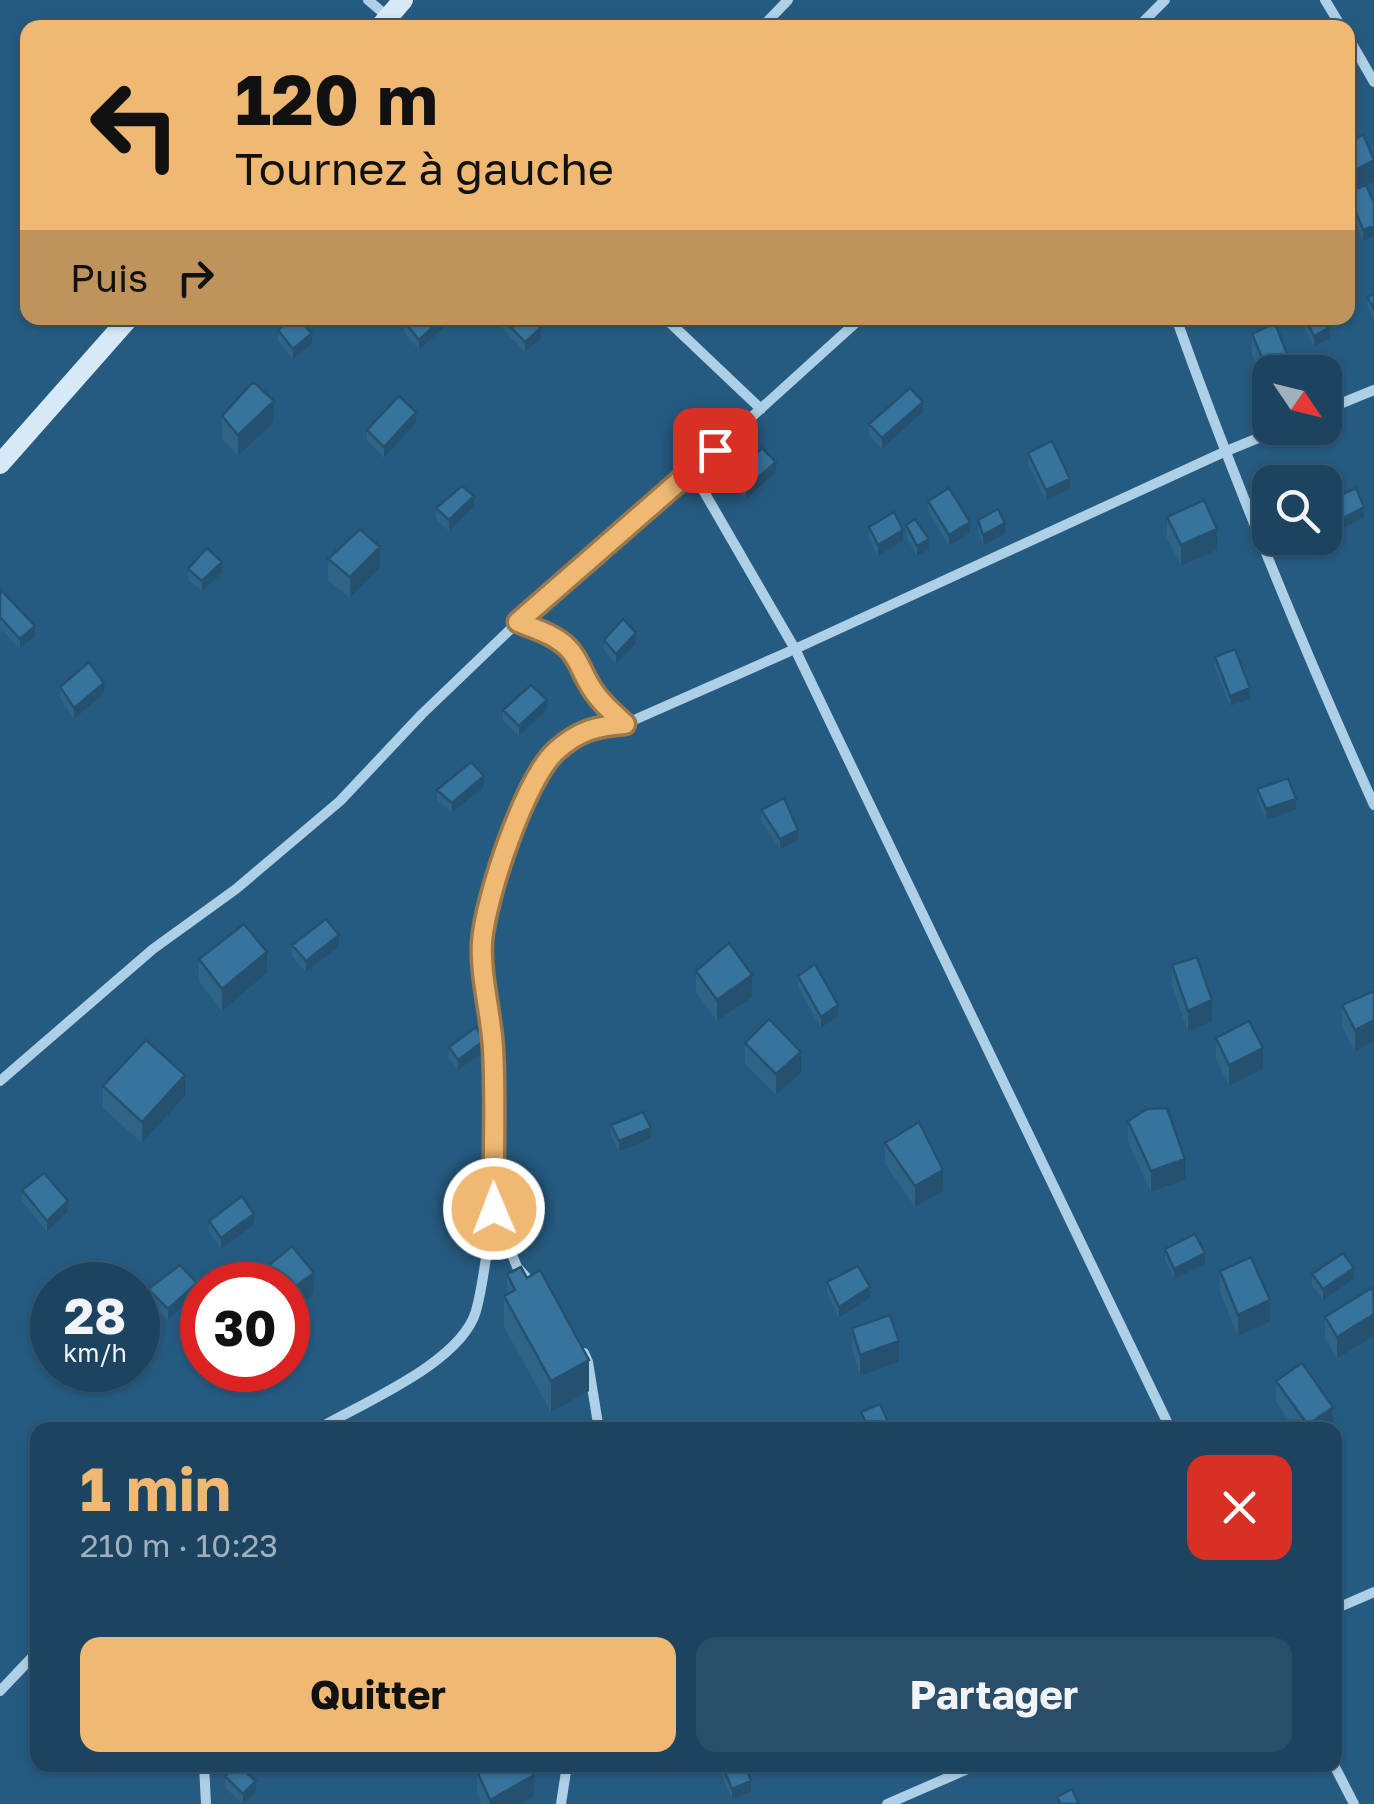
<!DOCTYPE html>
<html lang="fr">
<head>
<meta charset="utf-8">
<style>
  body { margin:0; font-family:"Golos Text",sans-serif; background:#294e6a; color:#f1f3f6; height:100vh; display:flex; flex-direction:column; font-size:38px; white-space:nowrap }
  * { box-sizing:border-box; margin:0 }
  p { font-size:32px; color:#a0b0bd }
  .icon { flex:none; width:55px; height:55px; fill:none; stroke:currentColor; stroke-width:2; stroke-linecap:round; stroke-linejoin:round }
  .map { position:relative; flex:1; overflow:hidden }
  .panel { position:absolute; left:30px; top:1422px; width:1312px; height:350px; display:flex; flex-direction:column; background:#1c4461; border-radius:20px; box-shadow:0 2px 8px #0004,0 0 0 2px #3a5c76 }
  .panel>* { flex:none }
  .hud { position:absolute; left:20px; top:20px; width:1335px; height:305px; border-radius:20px; box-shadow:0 2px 8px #0004,0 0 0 2px #3a5c76; background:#efb973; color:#111; overflow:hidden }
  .needle { width:65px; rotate:125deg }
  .buttons { position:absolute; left:1252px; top:355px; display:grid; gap:20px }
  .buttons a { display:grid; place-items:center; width:90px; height:90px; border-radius:20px; background:#1c4461; box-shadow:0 2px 8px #0004,0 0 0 2px #3a5c76; font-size:50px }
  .speed { position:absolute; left:30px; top:1262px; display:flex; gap:20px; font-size:50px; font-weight:700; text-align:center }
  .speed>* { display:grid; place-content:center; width:130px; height:130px; border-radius:50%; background:#1c4461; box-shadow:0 2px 8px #0004,0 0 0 2px #3a5c76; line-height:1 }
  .speed small { font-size:25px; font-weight:400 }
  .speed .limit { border:15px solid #d22; background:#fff; color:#111 }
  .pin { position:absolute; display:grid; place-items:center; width:85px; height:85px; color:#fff; margin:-42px; border-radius:20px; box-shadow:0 5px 15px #0006 }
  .me { position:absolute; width:110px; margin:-55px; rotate:359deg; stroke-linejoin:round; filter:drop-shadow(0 0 8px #0008) }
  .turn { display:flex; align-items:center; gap:35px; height:210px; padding:0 50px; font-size:45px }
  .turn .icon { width:130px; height:130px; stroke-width:2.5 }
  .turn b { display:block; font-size:70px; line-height:85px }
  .then { display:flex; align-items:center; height:95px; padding:0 50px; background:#0003; gap:20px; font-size:38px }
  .round { display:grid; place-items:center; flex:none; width:105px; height:105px; border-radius:20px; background:#294e6a }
  .headline { display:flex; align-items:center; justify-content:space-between; height:170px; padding:0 50px }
  h1 { font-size:60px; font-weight:700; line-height:75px; color:#efb973 }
  .action { display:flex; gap:20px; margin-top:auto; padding:20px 50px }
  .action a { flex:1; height:115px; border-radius:20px; background:#efb973; color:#111; font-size:40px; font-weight:700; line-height:115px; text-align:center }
  .action a+a { background:#294e6a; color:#f1f3f6 }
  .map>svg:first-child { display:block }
</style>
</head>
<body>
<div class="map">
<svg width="1374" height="1804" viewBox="0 0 1374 1804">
  <rect width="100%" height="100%" fill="#265b81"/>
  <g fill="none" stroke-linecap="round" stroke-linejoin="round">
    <path stroke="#aed0e6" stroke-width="10" d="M368,0L388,17L396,28
      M1325,0L1342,28
      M761,28L788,0
      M1137,28L1165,0
      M1348,37L1374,82
      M665,318L761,409
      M1176,318C1235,483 1302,645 1374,805
      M1325,410L1374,390
      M692,471L795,649L1171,1430
      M518,622C533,628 549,633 562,642C580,656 583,678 596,696C604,706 616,715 625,724
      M0,1081L153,949L236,889L340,801L422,714L518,622L692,471L861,318
      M526,1277L517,1267L494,1209L493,1048L482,945L488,899L534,780L554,752L575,736L596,726L625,724L795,649L1224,452L1283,428
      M584,1353L588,1362L599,1430
      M316,1430C362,1403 461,1363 476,1311C485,1278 487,1243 493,1210
      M1335,1609L1374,1592
      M0,1691L38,1651
      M204,1765L206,1804
      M1334,1765L1354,1804
      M561,1804L567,1765
      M887,1804L977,1765"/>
    <path stroke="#d7e9f6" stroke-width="20" d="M379,28L403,0
      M0,464L129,318"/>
  </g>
  <path fill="#2f6487" d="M1348,144L1374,160V182L1367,185L1363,241L1348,202Z
    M1374,293V321L1368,308V297Z
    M450,318V322L419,350L404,332V321Z
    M497,318H530L541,339L525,352L497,323Z
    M1302,318H1326L1330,338L1314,347L1302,324Z
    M278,330L312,344L293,359L278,341Z
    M1252,334L1292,372L1269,395L1252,355Z
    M923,412L882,449L869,435V424Z
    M222,416L274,422L238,456L222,438Z
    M416,423L384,458L367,440V430Z
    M1028,453L1070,489L1046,501L1028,464Z
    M776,472L746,499L732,485V475Z
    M928,501L970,533L949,546L928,511Z
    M1325,502L1364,518L1334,533L1325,515Z
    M1270,503V523L1266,515V504Z
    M474,507L449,531L436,519V508Z
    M1167,517L1217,550L1181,566L1167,538Z
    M978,520L1005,534L983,546L978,531Z
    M906,525L929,550L917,556L906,536Z
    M869,527L903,541L878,556L869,538Z
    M1277,538H1303V544L1285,553Z
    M328,559L380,568L350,598L328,580Z
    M188,569L222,573L202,591L188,580Z
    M0,589L35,636L20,649L0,628Z
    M604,640L636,644L616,664L604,650Z
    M1215,657L1250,699L1230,706L1215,668Z
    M60,687L104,694L74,719L60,698Z
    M503,710H547L519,736L503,720Z
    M484,787L452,813L437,800V790Z
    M1257,789L1296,810L1266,820L1257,800Z
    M761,810L798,840L780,850L761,820Z
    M292,945L339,946L306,972L292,956Z
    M199,959L267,973L222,1011L199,981Z
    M1172,965L1212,1021L1188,1032L1172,986Z
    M696,971L752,997L717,1021L696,992Z
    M798,976L838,1016L821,1028L798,987Z
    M1374,991V1041L1355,1051L1342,1026V1005Z
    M1216,1038L1263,1069L1229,1086L1216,1059Z
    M745,1043L801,1073L776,1095L745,1064Z
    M449,1047L485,1051L458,1070L449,1058Z
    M103,1086L185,1096L142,1143L103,1108Z
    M1128,1121L1185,1180L1151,1192L1128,1142Z
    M611,1125L651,1138L619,1152L611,1136Z
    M885,1143L943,1191L915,1207L885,1164Z
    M22,1190L68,1212L47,1232L22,1201Z
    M209,1221L254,1225L221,1249L209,1231Z
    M1165,1249L1205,1264L1174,1279L1165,1260Z
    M262,1271L314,1294L288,1285H262Z
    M1220,1271L1270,1322L1238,1336L1220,1292Z
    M507,1274L589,1391L551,1412L504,1327V1296L507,1294Z
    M1312,1274L1354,1279L1323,1300L1312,1285Z
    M827,1282L870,1298L839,1318L827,1293Z
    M1374,1288L1337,1358L1325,1338V1317Z
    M148,1289L197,1294L168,1320L148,1299Z
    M852,1328L899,1362L860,1376L852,1349Z
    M1276,1381L1333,1428L1330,1430H1296L1276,1402Z
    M861,1412L892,1430H861Z
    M718,1765H745L751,1792L732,1800Z
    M477,1771L534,1796L520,1804H482L477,1793Z
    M225,1776L256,1792L242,1804L225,1787Z"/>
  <path fill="#26516e" d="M1374,160V182L1349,194L1348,192V195V174Z
    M1374,226V236L1363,241V230Z
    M443,318H450V322L419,350V340Z
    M1330,327V338L1314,347V336Z
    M541,328V339L525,352V342Z
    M312,333V344L293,359V349Z
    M1292,367V372H1274Z
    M274,401V422L238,456V435Z
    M923,402V412L882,449V438Z
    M416,412V423L384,458V447Z
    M776,462V472L746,499V488Z
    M1070,479V489L1046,501V490Z
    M474,496V507L449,531V520Z
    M1364,507V518L1334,533V523Z
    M970,522V533L949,546V535Z
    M1005,523V534L983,546V535Z
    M1217,529V550L1181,566V545Z
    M903,530V541L878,556V545Z
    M1295,538H1303V544L1285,553V543Z
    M929,539V550L917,556V546Z
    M380,547V568L350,598V577Z
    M222,562V573L202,591V581Z
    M35,626V636L20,649V639Z
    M636,633V644L616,664V654Z
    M104,683V694L74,719V708Z
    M1250,688V699L1230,706V696Z
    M547,700V710L519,736V726Z
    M484,776V787L452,813V803Z
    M1296,799V810L1266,820V809Z
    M798,830V840L780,850V839Z
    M339,935V946L306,972V961Z
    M267,952V973L222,1011V989Z
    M752,975V997L717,1021V1000Z
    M1212,1000V1021L1188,1032V1011Z
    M838,1005V1016L821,1028V1017Z
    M1374,1020V1041L1355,1051V1030Z
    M485,1040V1051L458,1070V1060Z
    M1263,1048V1069L1229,1086V1065Z
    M801,1052V1073L776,1095V1074Z
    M185,1075V1096L142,1143V1122Z
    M651,1128V1138L619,1152V1141Z
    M1185,1159V1180L1151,1192V1171Z
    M943,1170V1191L915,1207V1186Z
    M68,1201V1212L47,1232V1221Z
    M254,1214V1225L221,1249V1238Z
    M1205,1253V1264L1174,1279V1269Z
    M1354,1268V1279L1323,1300V1289Z
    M314,1273V1294L288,1313V1292Z
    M197,1283V1294L168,1320V1309Z
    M870,1287V1298L839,1318V1307Z
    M1270,1300V1322L1238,1336V1315Z
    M1374,1314V1336L1337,1358V1337Z
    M899,1341V1362L860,1376V1355Z
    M589,1360V1391L551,1412V1381Z
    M1333,1407V1428L1330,1430H1308V1425Z
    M534,1775V1796L520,1804H490V1800Z
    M256,1781V1792L243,1804V1794Z
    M751,1781V1792L732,1800V1789Z"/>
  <path fill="#37749d" stroke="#26516e" stroke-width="2.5" d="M1363,134L1374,160L1348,174V144Z
    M1366,185L1374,202V226L1363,230L1348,192Z
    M1374,293V310L1368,297Z
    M293,318H297L312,333L293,349L278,330Z
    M408,318H443L419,340L404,321Z
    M502,318H530L541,328L525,342Z
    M1305,318H1326L1330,327L1314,336Z
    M1275,323L1292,367L1270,372L1269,374L1252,334Z
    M252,383L256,384L274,401L238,435L222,416Z
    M910,388L923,402L882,438L869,424Z
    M399,396L416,412L384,447L367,430Z
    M1052,441L1070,479L1046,490L1028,453Z
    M762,448L776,462L746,488L732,475Z
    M462,486L474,496L449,520L436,508Z
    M949,488L970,522L949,535L928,501Z
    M1356,488L1364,507L1334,523L1325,502Z
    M1204,500L1217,529L1181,545L1167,517Z
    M998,509L1005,523L983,535L978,520Z
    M894,512L903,530L878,545L869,527Z
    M915,519L929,539L917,546L906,525Z
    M360,529L380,547L350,577L328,559Z
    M1283,538H1295L1285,543Z
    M207,548L222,562L202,581L188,569Z
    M0,589L35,626L20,639L0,617Z
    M623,619L636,633L616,654L604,640Z
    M1235,649L1250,688L1230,696L1215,657Z
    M89,662L104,683L74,708L60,687Z
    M531,685L547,700L519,726L503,710Z
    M471,762L484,776L452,803L437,790Z
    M1288,778L1296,799L1266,809L1257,789Z
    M784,798L798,830L780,839L761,810Z
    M326,919L339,935L306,961L292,945Z
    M244,924L267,952L222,989L199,959Z
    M729,943L752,975L717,1000L696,971Z
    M1197,957L1212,1000L1188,1011L1172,965Z
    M815,964L838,1005L821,1017L798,976Z
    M1374,991V1020L1355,1030L1342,1005Z
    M769,1019L801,1052L776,1074L745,1043Z
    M1249,1021L1263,1048L1229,1065L1216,1038Z
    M476,1027L485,1040L458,1060L449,1047Z
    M146,1040L185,1075L142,1122L103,1086Z
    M1167,1108L1185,1159L1151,1171L1128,1121L1147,1109Z
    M643,1112L651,1128L619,1141L611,1125Z
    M919,1122L943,1170L915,1186L885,1143Z
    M44,1173L68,1201L47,1221L22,1190Z
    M242,1196L254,1214L221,1238L209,1221Z
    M1195,1234L1205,1253L1174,1269L1165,1249Z
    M292,1246L314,1273L288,1292V1285H273L262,1271Z
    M1343,1253L1354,1268L1323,1289L1312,1274Z
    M1251,1257L1270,1300L1238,1315L1220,1271Z
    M180,1265L197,1283L168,1309L148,1289Z
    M858,1266L870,1287L839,1307L827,1282Z
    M521,1267L527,1278L540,1270L589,1360L551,1381L504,1296L515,1290L507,1274Z
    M1373,1287L1374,1314L1337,1337L1325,1317Z
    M890,1315L899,1341L860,1355L852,1328Z
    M1302,1363L1333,1407L1308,1425L1276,1381Z
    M880,1404L892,1430H869L861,1412Z
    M237,1765L256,1781L243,1794L225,1776Z
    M491,1765H528L534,1775L490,1800L477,1771Z
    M722,1765H745L751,1781L732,1789Z
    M1072,1789L1079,1804H1061L1057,1797Z"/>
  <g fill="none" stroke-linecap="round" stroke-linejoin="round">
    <g stroke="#9b784b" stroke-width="25">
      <path id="route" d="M494,1209C493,1156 496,1102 493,1048C491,1013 480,976 482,942C485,899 525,779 556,751C578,731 596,726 625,724C611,711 597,699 588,682C581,670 578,658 568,648C554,634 535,629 518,622L715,450"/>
    </g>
    <use href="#route" stroke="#efb973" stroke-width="18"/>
  </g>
</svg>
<div class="buttons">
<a><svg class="needle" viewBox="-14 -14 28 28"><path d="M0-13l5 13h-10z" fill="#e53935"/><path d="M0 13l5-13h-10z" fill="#a0b0bd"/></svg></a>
<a><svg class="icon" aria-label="search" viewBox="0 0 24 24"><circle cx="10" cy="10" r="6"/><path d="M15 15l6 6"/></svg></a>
</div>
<div class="speed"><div>28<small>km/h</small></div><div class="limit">30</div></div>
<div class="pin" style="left:715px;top:450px;background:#d93025"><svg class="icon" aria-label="arrive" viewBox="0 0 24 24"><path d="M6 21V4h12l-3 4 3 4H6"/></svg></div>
<svg class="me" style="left:494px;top:1209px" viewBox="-20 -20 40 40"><circle r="17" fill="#efb973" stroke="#fff" stroke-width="3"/><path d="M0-11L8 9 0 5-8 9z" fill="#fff"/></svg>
<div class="hud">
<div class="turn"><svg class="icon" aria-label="left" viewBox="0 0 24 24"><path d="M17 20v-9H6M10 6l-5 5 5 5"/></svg><div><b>120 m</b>Tournez à gauche</div></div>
<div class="then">Puis<svg class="icon" aria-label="right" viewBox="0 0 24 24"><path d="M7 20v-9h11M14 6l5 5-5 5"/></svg></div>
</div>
<section class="panel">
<div class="headline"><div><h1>1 min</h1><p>210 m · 10:23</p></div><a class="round" style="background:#d93025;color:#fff"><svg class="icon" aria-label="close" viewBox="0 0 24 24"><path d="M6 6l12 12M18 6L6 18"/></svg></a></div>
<div class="action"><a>Quitter</a><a>Partager</a></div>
</section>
</div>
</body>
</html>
